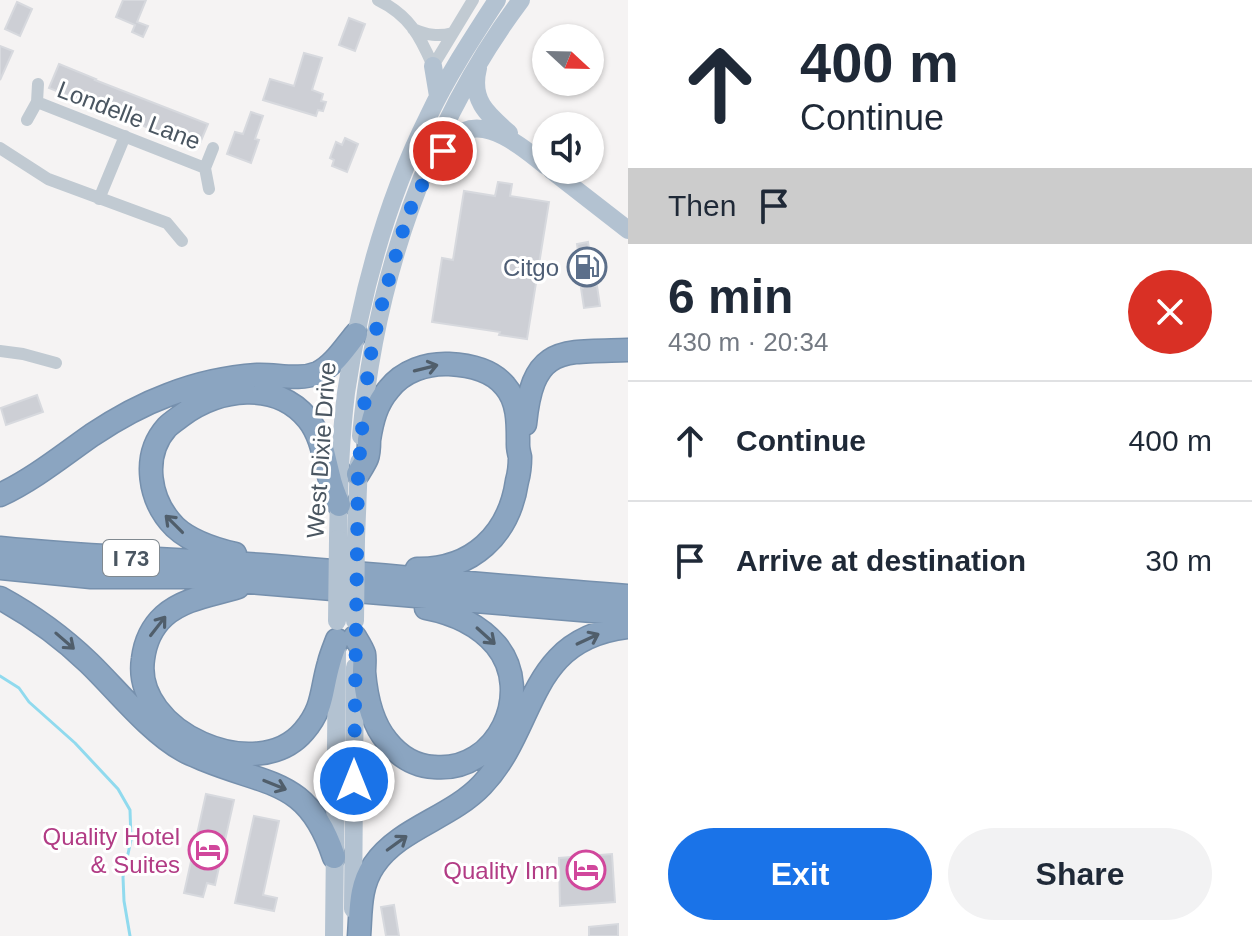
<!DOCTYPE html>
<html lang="en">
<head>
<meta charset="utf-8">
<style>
  body { margin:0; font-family:Arial,sans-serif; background:#f2f2f3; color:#1f2937; height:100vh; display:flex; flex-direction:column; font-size:30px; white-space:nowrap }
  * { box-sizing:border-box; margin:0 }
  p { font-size:26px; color:#747a83 }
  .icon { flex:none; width:44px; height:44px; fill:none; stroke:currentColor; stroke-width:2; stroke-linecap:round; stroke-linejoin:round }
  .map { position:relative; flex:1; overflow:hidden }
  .side { display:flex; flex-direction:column; background:#fff; width:624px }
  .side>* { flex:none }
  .hud { background:#fff; color:#1f2937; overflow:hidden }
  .needle { width:52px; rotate:112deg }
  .buttons { position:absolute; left:532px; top:24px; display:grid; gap:16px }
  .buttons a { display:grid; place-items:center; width:72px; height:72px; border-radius:50%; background:#fff; box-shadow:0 2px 6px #0004; font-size:40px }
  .pin { position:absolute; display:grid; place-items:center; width:68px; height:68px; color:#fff; margin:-34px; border:4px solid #fff; border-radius:50%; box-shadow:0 2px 8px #0007 }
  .me { position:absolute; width:88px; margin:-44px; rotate:0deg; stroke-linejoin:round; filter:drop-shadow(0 0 6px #0008) }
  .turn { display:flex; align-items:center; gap:28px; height:168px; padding:0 40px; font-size:36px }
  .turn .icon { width:104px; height:104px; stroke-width:2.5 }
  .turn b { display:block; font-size:56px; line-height:68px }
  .then { display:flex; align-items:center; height:76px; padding:0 40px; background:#0003; gap:16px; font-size:30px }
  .round { display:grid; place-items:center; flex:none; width:84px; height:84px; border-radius:42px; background:#f2f2f3 }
  .overview { display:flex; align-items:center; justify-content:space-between; height:136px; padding:0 40px }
  h1 { font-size:48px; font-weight:700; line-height:60px }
  .primary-button { display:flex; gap:16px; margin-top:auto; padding:16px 40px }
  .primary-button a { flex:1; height:92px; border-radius:48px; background:#1a73e8; color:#fff; font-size:32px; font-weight:700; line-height:92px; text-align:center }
  .primary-button a+a { background:#f2f2f3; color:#1f2937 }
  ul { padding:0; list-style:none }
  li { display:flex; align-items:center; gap:24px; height:120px; padding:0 40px; border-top:2px solid #e0e1e3 }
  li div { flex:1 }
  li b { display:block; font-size:30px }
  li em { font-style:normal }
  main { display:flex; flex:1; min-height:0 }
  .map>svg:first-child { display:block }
</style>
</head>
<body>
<main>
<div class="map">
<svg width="628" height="936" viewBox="0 0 628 936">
  <rect width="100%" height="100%" fill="#f5f3f3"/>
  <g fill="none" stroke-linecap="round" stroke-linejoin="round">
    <path stroke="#90daee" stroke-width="3" d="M0,676L19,688L29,702L75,743L118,789L130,810L131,840L123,877L124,901L130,936"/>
  </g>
  <path fill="#cdcfd5" stroke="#d7d9de" stroke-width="2" d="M123,0H146L137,22L148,26L143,37L132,32L135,25L116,17Z
    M17,2L32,9L20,36L5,29Z
    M349,18L365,24L355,51L339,45Z
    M0,46L13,51L0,80Z
    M304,53L322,58L312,90L323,94L321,101L326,102L323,111L318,110L316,116L263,100L270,79L294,86Z
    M59,64L96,79L95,80L208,124L198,148L49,88Z
    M251,112L263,116L255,139L259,140L251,163L227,154L235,132L243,134Z
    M345,138L358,144L347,172L332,166L334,160L330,158L336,142L342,145Z
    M498,182L512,184L510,196L549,202L527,339L499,335L500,332L432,322L442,258L453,260L464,191L495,196Z
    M588,242L595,286H597L600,306L584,308L581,288H583L577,244Z
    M37,395L43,412L6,425L1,408Z
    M206,794L234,800L215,885L207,883L203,897L184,893Z
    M254,816L279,821L263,895L277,898L274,911L235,903Z
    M612,854L615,902L560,906L559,858Z
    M394,905L399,936H386L381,907Z
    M618,924V936H589V927Z"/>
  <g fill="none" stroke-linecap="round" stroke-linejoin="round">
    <g stroke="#7690ad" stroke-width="25">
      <path id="motorway" d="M525,424C533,345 560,352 628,350
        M358,474C361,469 365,463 367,458C369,453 369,445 369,440C372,421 376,404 389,389C403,371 427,363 449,364C469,365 492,370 505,386C519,402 518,425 518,445C518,449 519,453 520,457C520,465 519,474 517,481C509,535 472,570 417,569
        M0,495C34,479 62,456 92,435C116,419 141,405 168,395C196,384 227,377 257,375C277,374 298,381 318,373C334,365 345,347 356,334
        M0,548C87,557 175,559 262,565C384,575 506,587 628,596
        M235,554C214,549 191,542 175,527C149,501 141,456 167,427C171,423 177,419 181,416C219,388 276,380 308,419C321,435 324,457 329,476C331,486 335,496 339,505
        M0,568L91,577H190L628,614
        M238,587C213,595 184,598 164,616C152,627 145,643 143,659C132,732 257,787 304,731C324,708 321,690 329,663C331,655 334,648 337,640
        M0,598C33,616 62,637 89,663C116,689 150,732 183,750C190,754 198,757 205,760C271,787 308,779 334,857
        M355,637C358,642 362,648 364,654C365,659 364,666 364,672C366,696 371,722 387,741C399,756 415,766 434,767C498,773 535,692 496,645C478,624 452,613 426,608
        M359,936C361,911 359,887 374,865C399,828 451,818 482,785C538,726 525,639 628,627"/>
    </g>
    <path stroke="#c1cad2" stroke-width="12" d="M378,0C409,15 420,36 433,66
      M413,29C427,35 438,37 453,33
      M433,66L473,0
      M37,102L205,168
      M27,120L37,102L38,84
      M0,148L48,179L167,223L182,241
      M209,189L205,168L213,148
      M99,199L125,136
      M0,351L23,354L56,363"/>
    <path stroke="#b3c2d1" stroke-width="18" d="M433,66L438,96
      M478,68C470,100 487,114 509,133
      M441,155C468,102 515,141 546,166
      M551,170L628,230
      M361,436C375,280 427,126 521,0
      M338,539C339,490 340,441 346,393C360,298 386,201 429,115C448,75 473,37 497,0
      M356,539L359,462
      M353,909L355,667
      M334,936L337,652"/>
    <use href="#motorway" stroke="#8ba5c1" stroke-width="22"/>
    <path stroke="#b3c2d1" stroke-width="18" d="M337,621L338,539
      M355,621L356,539"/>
  </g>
  <defs><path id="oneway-shaft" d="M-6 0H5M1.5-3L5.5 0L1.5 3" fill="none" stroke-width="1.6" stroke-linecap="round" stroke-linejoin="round" transform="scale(2)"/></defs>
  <g stroke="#505e6b">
    <use href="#oneway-shaft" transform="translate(426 368) rotate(-14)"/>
    <use href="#oneway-shaft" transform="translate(174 524) rotate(-135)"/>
    <use href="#oneway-shaft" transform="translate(158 626) rotate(-52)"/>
    <use href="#oneway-shaft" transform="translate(486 636) rotate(42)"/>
    <use href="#oneway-shaft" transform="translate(588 639) rotate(-25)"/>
    <use href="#oneway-shaft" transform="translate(65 641) rotate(41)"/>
    <use href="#oneway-shaft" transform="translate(275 785) rotate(22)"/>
    <use href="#oneway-shaft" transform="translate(397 843) rotate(-36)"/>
  </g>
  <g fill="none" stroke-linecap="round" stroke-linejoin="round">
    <path stroke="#1a73e8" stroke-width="14" stroke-dasharray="0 25.2" d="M354,781L358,474L366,386L372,348L383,300L404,227L417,191L432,174L443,151"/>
  </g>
  <defs>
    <g id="fuel-ring" transform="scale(2)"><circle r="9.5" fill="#fff" stroke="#5c6f8a" stroke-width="1.5"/><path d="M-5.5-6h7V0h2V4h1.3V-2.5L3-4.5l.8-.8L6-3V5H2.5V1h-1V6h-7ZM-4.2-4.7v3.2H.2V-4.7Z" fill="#5c6f8a"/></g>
    <g id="hotel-ring" transform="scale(2)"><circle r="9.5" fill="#fff" stroke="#d1479c" stroke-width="1.5"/><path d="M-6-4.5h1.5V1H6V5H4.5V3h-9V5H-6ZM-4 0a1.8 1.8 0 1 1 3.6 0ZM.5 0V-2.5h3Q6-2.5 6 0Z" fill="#d1479c"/></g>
  </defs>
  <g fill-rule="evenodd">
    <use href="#fuel-ring" x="587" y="267"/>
    <use href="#hotel-ring" x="208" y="850"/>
    <use href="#hotel-ring" x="586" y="870"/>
  </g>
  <g text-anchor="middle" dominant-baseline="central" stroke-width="6" stroke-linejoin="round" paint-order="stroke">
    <rect fill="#fff" stroke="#808990" stroke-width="2" x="103" y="540" width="56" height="36" rx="6"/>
    <g font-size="22" font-weight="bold" fill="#4a5661">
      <text x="131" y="558">I 73</text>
    </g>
    <g font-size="24" fill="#4a5661" stroke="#fff">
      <text transform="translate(129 115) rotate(21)">Londelle Lane</text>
      <text transform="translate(321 450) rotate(-86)">West Dixie Drive</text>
    </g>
    <g font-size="24" fill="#4e5e75" stroke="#fff" text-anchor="end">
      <text x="559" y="267">Citgo</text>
    </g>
    <g font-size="24" fill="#b23c85" stroke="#fff" text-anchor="end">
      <text x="180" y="836">Quality Hotel<tspan x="180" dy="28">&amp; Suites</tspan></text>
      <text x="558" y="870">Quality Inn</text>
    </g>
  </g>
</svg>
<div class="buttons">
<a><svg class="needle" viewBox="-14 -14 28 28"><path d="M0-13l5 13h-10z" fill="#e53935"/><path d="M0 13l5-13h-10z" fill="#747a83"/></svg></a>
<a><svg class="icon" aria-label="sound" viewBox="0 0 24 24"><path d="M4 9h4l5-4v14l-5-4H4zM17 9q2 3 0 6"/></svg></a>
</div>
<div class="pin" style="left:443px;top:151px;background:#d93025"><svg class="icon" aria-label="arrive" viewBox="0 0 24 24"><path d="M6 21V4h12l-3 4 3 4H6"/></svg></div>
<svg class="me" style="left:354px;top:781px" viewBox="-20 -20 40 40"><circle r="17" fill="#1a73e8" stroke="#fff" stroke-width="3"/><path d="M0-11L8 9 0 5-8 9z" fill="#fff"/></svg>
</div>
<section class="side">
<div class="hud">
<div class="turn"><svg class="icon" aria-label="ahead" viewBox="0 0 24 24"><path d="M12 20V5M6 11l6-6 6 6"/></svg><div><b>400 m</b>Continue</div></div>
<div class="then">Then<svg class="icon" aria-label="arrive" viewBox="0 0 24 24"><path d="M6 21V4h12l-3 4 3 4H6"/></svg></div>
</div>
<div class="overview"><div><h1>6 min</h1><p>430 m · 20:34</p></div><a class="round" style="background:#d93025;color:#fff"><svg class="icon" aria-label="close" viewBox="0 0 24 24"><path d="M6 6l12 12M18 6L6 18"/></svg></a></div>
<ul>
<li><svg class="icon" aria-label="ahead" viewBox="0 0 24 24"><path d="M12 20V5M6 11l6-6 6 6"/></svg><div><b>Continue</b></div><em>400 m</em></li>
<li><svg class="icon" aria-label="arrive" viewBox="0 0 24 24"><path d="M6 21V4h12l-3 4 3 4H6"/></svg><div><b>Arrive at destination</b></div><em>30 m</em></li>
</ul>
<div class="primary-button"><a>Exit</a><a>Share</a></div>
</section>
</main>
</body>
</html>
